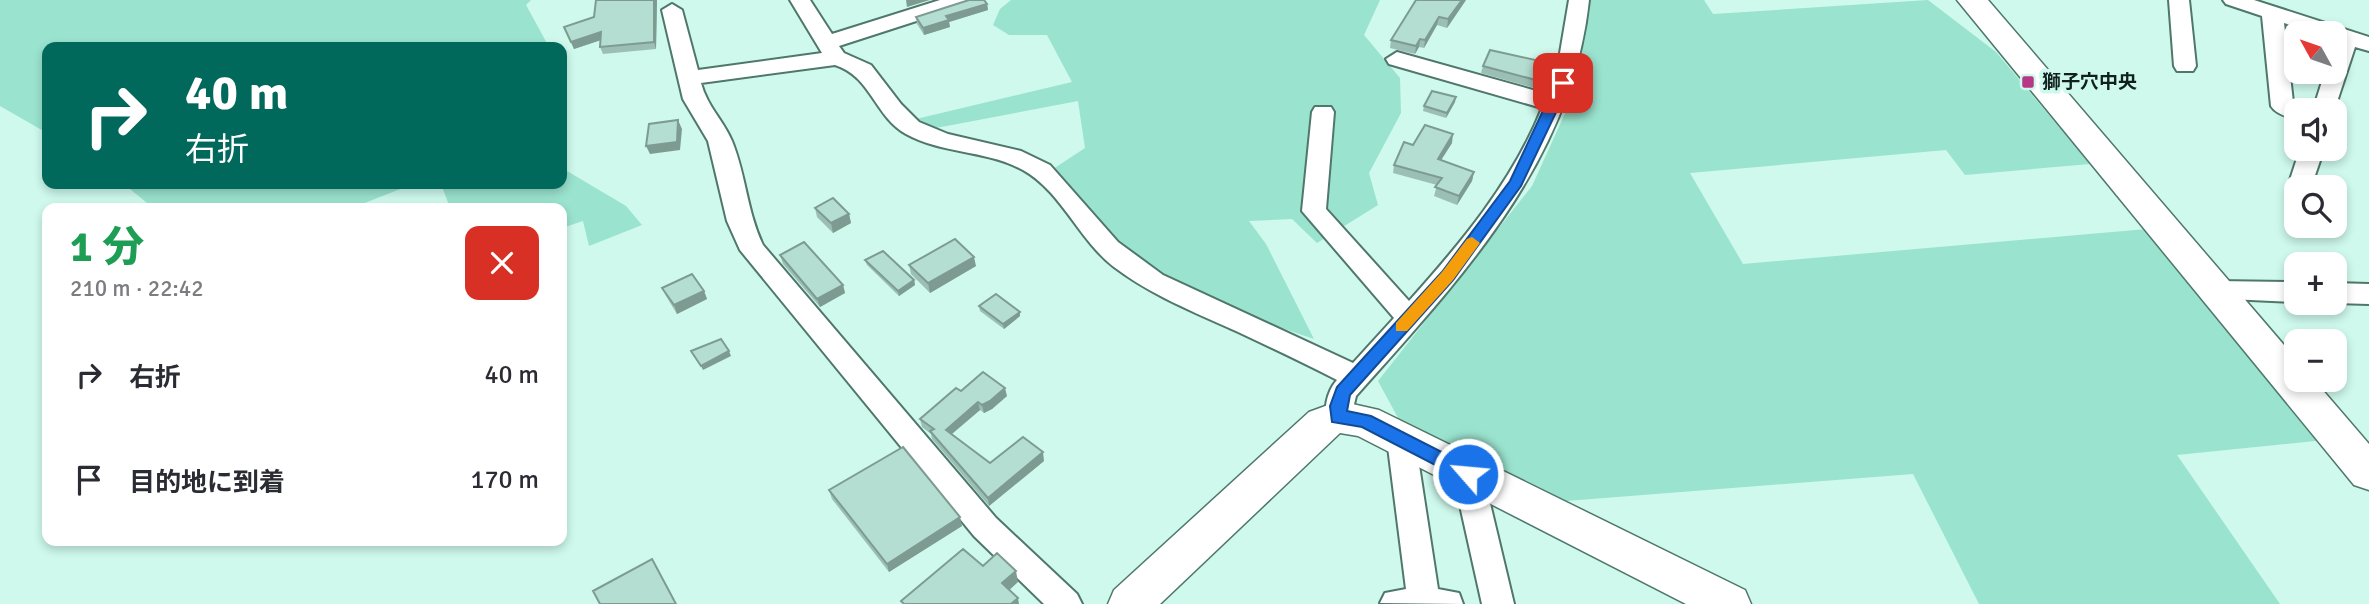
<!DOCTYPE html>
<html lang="ja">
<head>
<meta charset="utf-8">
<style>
  body { margin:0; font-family:Signika,"Noto Sans JP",sans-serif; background:#f7f7f7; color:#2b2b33; height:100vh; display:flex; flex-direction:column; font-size:26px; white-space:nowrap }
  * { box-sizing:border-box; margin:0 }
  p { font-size:23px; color:#7c7c81 }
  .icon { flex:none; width:38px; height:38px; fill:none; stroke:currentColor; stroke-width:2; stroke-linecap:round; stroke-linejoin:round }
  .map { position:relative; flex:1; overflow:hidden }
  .panel { position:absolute; left:42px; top:203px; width:525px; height:343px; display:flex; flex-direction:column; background:#fff; border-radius:14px; box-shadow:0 4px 10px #0003 }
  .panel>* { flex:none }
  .banner { position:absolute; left:42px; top:42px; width:525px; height:147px; border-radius:14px; box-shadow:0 4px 10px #0003; background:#00695c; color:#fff; overflow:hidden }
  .needle { width:46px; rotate:310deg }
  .buttons { position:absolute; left:2284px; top:21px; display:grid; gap:14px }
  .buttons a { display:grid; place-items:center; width:63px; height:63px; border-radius:14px; background:#fff; box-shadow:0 4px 10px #0003; font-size:35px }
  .pin { position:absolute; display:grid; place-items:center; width:60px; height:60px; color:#fff; margin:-30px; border-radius:14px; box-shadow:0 4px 10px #0006 }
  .me { position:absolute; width:77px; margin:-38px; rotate:297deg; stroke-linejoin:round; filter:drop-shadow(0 0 5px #0008) }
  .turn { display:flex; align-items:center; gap:24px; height:147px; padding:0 28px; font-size:32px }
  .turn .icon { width:91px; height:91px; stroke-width:2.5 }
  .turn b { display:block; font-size:49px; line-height:60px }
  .round { display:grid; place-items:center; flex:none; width:74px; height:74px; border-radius:14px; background:#f7f7f7 }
  .headline { display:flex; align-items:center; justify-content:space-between; height:119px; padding:0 28px }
  h1 { font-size:42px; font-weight:800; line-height:52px; color:#1e9e55 }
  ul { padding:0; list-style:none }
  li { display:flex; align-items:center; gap:21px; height:105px; padding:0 28px }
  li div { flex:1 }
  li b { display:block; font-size:26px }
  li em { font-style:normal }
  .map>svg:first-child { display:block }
</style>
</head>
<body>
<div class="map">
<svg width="2369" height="604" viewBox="0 0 2369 604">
  <rect width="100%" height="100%" fill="#cef9ec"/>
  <path fill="#9ae3ce" d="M0,0H531L526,5L549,47H47V133L0,106Z
    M1011,0H1380L1364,35L1400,78L1401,113L1369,173L1378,205L1317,243L1292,219L1249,221L1266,244L1314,339L1187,296L1122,256L1047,173L1085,148L1078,101L936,128L916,119L1072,82L1047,35H1009L993,25L1000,9Z
    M1587,0H1704L1713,14L1928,0L1996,52L2090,164L1965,175L1946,150L1690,173L1743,264L2147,229L2325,440L2177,455L2280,604H1979L1913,474L1566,501L1403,427L1378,381L1532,186L1577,87Z
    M562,168L626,206L642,225L589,246L583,221L562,228V208H450L441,184H562Z
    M124,184H413L352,208H153Z"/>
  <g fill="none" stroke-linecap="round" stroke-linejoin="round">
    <g stroke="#4f776b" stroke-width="4">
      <path id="street" d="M790,0H810L832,34L940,0H972L969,4L839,46L844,53L871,65L901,104L919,122L948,134L1021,151L1050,165L1118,242L1163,275L1353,363L1394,318L1302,211L1312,112L1315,107H1331L1334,112L1326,209L1409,301C1461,243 1513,181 1542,108L1389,64L1386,59L1397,52L1547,94L1560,53L1569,0H1589C1572,162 1460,279 1356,396L1349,425L1339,428L1329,425C1322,412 1327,391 1337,380C1304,363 1270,347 1236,331C1194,312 1151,295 1114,267C1078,239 1062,192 1023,170C987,150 942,154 906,134C875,117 871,76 835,65L701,83C707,106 723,120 732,141C746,175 747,212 763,245L996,518L1077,594L1082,604H1044L974,536L740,250L727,221L708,141L683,99L662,10L672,4L682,10L698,70L822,53Z
        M2169,0H2189L2196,66L2193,71H2177L2174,66Z
        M2223,0H2254L2369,37V51L2355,47L2334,111L2313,110L2325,72H2334V33H2314L2284,23L2293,102L2306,110H2296V119C2287,117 2276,114 2271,106L2262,16L2226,4Z
        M2300,149H2324L2311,187H2296V193L2288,186Z
        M2216,281L2296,282V302L2207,298L2203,291L2207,284Z
        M2334,283L2369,284V304L2334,303Z
        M1401,427L1411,431L1415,439L1438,589L1459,593L1463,604L1380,603L1385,593L1406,589L1387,439L1391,431Z
        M1468,462L1478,465L1483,474L1514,604H1482L1453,474L1458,465Z"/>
    </g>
    <g stroke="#4f776b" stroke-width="3">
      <path id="secondary" d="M1957,0H1988L2296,359V380H2314L2369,444V490L2354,485Z
        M1339,401L1379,410L1745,590L1751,604H1686L1358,436L1340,433L1160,604H1108L1114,590L1309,412Z"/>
    </g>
    <use href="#street" fill="#fff" fill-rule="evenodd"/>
    <use href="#secondary" fill="#fff" fill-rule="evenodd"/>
  </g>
  <path fill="#9bbfb4" d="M657,0L656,49L603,54L600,47L601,40L574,49L564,27Z
    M1466,0L1447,28L1437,25L1424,48L1419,47L1415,54L1390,48L1391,40Z
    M987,4L988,10L949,22L950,27L924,35L917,24L916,17Z
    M1553,64L1545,91L1481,73L1483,66Z
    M1455,102L1446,118L1423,111L1424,106Z
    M1452,143L1441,160L1474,172L1472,181L1457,205L1434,196L1437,185L1393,173L1394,165Z
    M815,208L849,214L851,223L833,233L817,217Z
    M780,255L843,285L845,293L820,307L783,264Z
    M865,260L914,280L915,285L899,296L867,265Z
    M909,265L976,266L930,293L911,274Z
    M662,288L704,291L707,299L677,314L666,296Z
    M979,306L1020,312V316L1004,329L980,311Z
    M961,391L1007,396L992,409L984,413L980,410L952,434L990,463L1044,461L989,506L932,439L931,434L922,427L920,419Z
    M829,490L962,526L889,572L832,499Z"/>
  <path fill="#7e9b92" d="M654,0H657L656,49L654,42Z
    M906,0H930L907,7Z
    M1462,0H1466L1447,28L1448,19Z
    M987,4L988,10L949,22L950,27L924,35L923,28L946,16Z
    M1439,17L1437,25L1424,48L1425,40Z
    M601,32L604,39L574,49L571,42Z
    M1420,39L1419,47L1415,54L1416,46Z
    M1456,97L1455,102L1446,118L1447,113Z
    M678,120L682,129L680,150L650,154L646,146Z
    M1453,134L1452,143L1436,168L1438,159Z
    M1474,172L1472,181L1457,205L1459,196Z
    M849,214L851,223L833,233L831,223Z
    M974,257L976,266L930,293L928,283Z
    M914,280L915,285L899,296L898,291Z
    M843,285L845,293L820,307L817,299Z
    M704,291L707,299L677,314L674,305Z
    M1020,312V316L1004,329L1003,324Z
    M729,351L731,356L703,370L701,366Z
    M1005,388L1007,396L992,409L984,413L982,405Z
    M978,402L980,410L947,438L946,430Z
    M1043,452L1044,461L989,506L988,498Z
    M960,517L962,526L889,572L887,564Z
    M1016,571L1018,582L1004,595L1002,583Z
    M1018,598L1019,604H1011Z"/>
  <path fill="#b4ded1" stroke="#7e9b92" stroke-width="2" d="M596,0H654V42L600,47L601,32L571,42L564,27L594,17Z
    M969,0H984L987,4L946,16L949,20L923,28L916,17Z
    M1416,0H1462L1448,19L1439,17L1425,40L1420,39L1416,46L1391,40Z
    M1490,50L1553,64L1547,83L1483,66Z
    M1432,91L1456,97L1447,113L1424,106Z
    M678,120L677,142L646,146L649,124Z
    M1425,125L1453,134L1438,159L1474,172L1459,196L1435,187L1442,178L1394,165L1404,142L1413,145Z
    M833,198L849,214L831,223L815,208Z
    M955,239L974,257L928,283L909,265Z
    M804,242L843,285L817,299L780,255Z
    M883,251L914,280L898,291L865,260Z
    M692,274L704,291L674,305L662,288Z
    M996,294L1020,312L1003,324L979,306Z
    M721,339L729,351L701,366L691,351Z
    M983,372L1005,388L990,401L982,405L978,402L946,430L990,463L1023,437L1043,452L988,498L930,431L934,429L920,419L956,388L961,391Z
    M903,447L960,517L887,564L829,490Z
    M963,549L983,566L997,553L1016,571L1002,583L1018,598L1011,604H904L901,601Z
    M652,559L676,604H600L593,591Z"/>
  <path fill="#1a73e8" stroke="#114b97" stroke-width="2" d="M1563,79L1570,83L1521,186L1453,280L1350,395L1347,411L1371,416L1475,469L1477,474L1475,480L1468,482L1362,427L1332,422L1330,406L1337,387L1442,272L1510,181L1556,83Z"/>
  <path fill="#f59e0b" d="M1472,237L1480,243L1453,280L1407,331H1396V323L1442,272L1467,239Z"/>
  <rect fill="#b63886" stroke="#cef9ec" stroke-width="2.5" x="2021" y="75" width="14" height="14" rx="3.5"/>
  <g text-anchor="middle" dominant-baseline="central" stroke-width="7" stroke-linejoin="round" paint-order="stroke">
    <g font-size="19" font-weight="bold" fill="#10201c" stroke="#cef9ec" text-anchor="start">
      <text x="2042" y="82">獅子穴中央</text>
    </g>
  </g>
</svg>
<div class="buttons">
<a><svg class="needle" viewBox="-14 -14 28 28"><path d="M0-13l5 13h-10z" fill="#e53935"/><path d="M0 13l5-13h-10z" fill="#7c7c81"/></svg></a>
<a><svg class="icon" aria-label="sound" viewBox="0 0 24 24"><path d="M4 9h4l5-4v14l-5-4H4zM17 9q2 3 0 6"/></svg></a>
<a><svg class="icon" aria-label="search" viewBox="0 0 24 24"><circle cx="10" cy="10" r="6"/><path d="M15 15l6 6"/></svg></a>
<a>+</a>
<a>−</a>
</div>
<div class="pin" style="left:1563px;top:83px;background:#d93025"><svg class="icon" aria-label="arrive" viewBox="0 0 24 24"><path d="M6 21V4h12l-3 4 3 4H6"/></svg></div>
<svg class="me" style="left:1468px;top:474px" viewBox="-20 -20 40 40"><circle r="17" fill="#1a73e8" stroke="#fff" stroke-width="3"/><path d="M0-11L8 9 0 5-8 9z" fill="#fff"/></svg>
<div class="banner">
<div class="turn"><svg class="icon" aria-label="right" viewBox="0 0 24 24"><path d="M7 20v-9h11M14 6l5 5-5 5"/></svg><div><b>40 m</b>右折</div></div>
</div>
<section class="panel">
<div class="headline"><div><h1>1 分</h1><p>210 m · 22:42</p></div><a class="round" style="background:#d93025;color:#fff"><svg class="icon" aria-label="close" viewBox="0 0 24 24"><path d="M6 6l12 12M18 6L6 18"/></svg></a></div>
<ul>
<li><svg class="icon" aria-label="right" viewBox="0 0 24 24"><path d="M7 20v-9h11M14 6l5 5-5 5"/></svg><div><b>右折</b></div><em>40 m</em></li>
<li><svg class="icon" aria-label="arrive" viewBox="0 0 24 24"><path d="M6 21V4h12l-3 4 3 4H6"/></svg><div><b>目的地に到着</b></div><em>170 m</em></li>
</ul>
</section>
</div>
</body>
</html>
